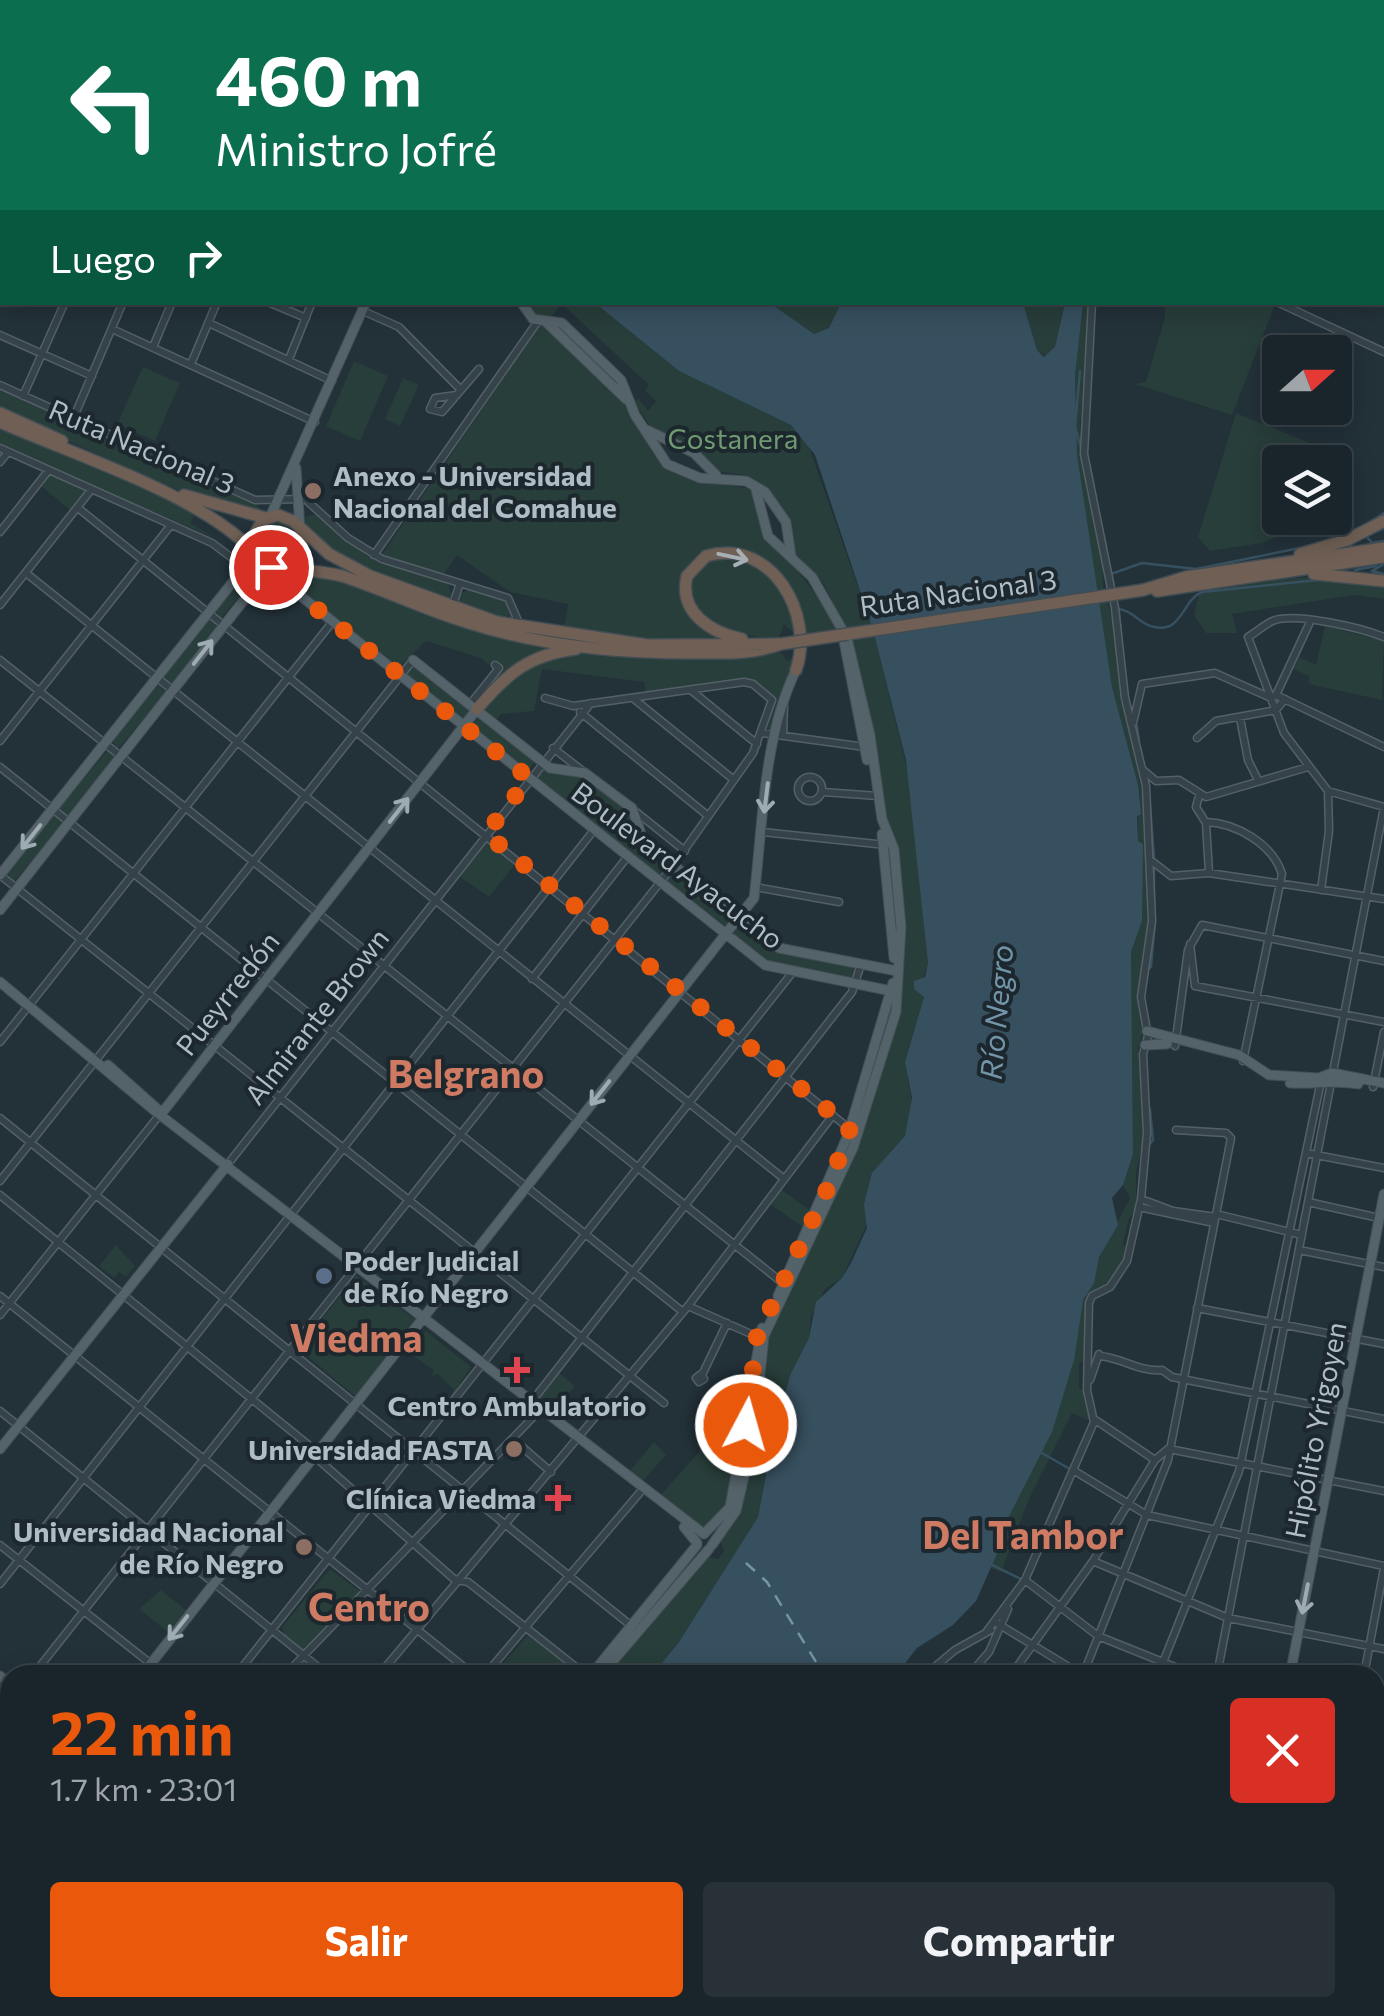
<!DOCTYPE html>
<html lang="es">
<head>
<meta charset="utf-8">
<style>
  body { margin:0; font-family:Commissioner,sans-serif; background:#273137; color:#f1f3f6; height:100vh; display:flex; flex-direction:column; font-size:38px; white-space:nowrap }
  * { box-sizing:border-box; margin:0 }
  p { font-size:32px; color:#9fa5a9 }
  .icon { flex:none; width:55px; height:55px; fill:none; stroke:currentColor; stroke-width:2; stroke-linecap:round; stroke-linejoin:round }
  .map { position:relative; flex:1; overflow:hidden }
  .details { position:absolute; left:0px; top:1665px; width:1385px; height:352px; display:flex; flex-direction:column; background:#1a252b; border-radius:30px 30px 0 0; box-shadow:0 5px 25px #0003,0 0 0 2px #384247 }
  .details>* { flex:none }
  .top-card { position:absolute; left:0px; top:0px; width:1385px; height:305px; box-shadow:0 5px 25px #0003,0 0 0 2px #384247; background:#0b6e4f; color:#fff; overflow:hidden }
  .needle { width:65px; rotate:69deg }
  .buttons { position:absolute; left:1262px; top:335px; display:grid; gap:20px }
  .buttons a { display:grid; place-items:center; width:90px; height:90px; border-radius:10px; background:#1a252b; box-shadow:0 5px 25px #0003,0 0 0 2px #384247; font-size:50px }
  .pin { position:absolute; display:grid; place-items:center; width:85px; height:85px; color:#fff; margin:-42px; border:5px solid #fff; border-radius:50%; box-shadow:0 2px 10px #0007 }
  .me { position:absolute; width:110px; margin:-55px; rotate:6deg; stroke-linejoin:round; filter:drop-shadow(0 0 8px #0008) }
  .turn { display:flex; align-items:center; gap:35px; height:210px; padding:0 50px; font-size:45px }
  .turn .icon { width:130px; height:130px; stroke-width:2.5 }
  .turn b { display:block; font-size:70px; line-height:85px }
  .then { display:flex; align-items:center; height:95px; padding:0 50px; background:#0003; gap:20px; font-size:38px }
  .round { display:grid; place-items:center; flex:none; width:105px; height:105px; border-radius:10px; background:#273137 }
  .overview { display:flex; align-items:center; justify-content:space-between; height:170px; padding:0 50px }
  h1 { font-size:60px; font-weight:700; line-height:75px; color:#ea580c }
  .primary-button { display:flex; gap:20px; margin-top:auto; padding:20px 50px }
  .primary-button a { flex:1; height:115px; border-radius:10px; background:#ea580c; color:#fff; font-size:40px; font-weight:700; line-height:115px; text-align:center }
  .primary-button a+a { background:#273137; color:#f1f3f6 }
  .map>svg:first-child { display:block }
</style>
</head>
<body>
<div class="map">
<svg width="1384" height="2016" viewBox="0 0 1384 2016">
  <rect width="100%" height="100%" fill="#233139"/>
  <path fill="#283e3a" d="M1264,302L1274,307L1232,415L1135,384L1146,382L1165,317V303Z
    M526,303H595L679,371L791,425L807,441L873,630L909,776L928,963L919,992L924,997L905,1062L912,1104L895,1181L867,1224L842,1278L825,1289L811,1317L809,1338L791,1373L776,1422L758,1517L679,1642L652,1675H607L705,1556L718,1559L724,1551L720,1541L737,1514L767,1336L829,1206L898,1012L904,927L848,634L824,584L794,552L790,531L766,490L746,475L715,471L653,430L635,403L638,398L648,411L656,401L645,391L649,385L562,304L550,318L537,317Z
    M770,303H841L829,328L814,334Z
    M1023,303H1065L1055,347L1047,357L1037,350Z
    M1083,303H1089L1090,312L1080,428L1102,552L1103,587L1117,636V663L1146,814L1143,819L1149,921L1139,995L1144,1026L1138,1050L1145,1134L1136,1172V1212L1129,1218L1123,1244L1128,1248C1124,1268 1110,1285 1093,1293L1087,1360L1079,1363V1388L1085,1392L1091,1421L1072,1413L1029,1499L1001,1572L989,1567L999,1534L1052,1431L1083,1300L1099,1257L1130,1198L1123,1185L1133,1154L1131,951L1142,920V845L1138,841V785L1112,687L1076,455L1075,375Z
    M541,324L623,401L663,464L692,479L752,489C766,547 812,576 836,630L806,634L794,592L756,559L700,556L685,572L681,587L714,635L711,641L649,640L564,629L568,604L510,592L457,555L443,575L381,556Z
    M354,361L388,376L360,441L326,426Z
    M143,367L180,383L155,441L117,424Z
    M403,378L419,385L400,426L385,419Z
    M0,389L255,503L263,512L191,496L0,410Z
    M1236,413L1325,449L1320,462H1280V518H1297L1292,531L1261,543L1210,551L1198,537Z
    M0,425L196,512L190,523L217,539L0,446Z
    M50,474L85,491L71,511L40,485Z
    M317,514L367,556L448,584L453,597L446,604L330,552L303,524L307,516Z
    M277,518L296,528L298,550L281,563L261,556C255,533 256,529 277,518Z
    M714,556C769,564 786,583 797,636L784,624L779,638C739,637 718,630 690,603L692,571Z
    M256,559L264,568L221,618L215,610Z
    M311,570L545,646V649L507,670L476,702L502,668L495,660L489,665L481,658L426,641L398,668L280,577L278,571Z
    M1318,577L1384,584V599L1354,595L1232,614L1237,633H1206L1194,615L1200,590L1270,579Z
    M467,590L504,598L510,615L500,619L458,604L460,594Z
    M210,617L218,628L175,683H169L163,677Z
    M1325,626L1384,641L1382,700L1313,685L1308,682L1310,677L1294,669L1299,657L1316,665Z
    M779,650L788,661L794,656L797,659L771,732L766,728L775,698L748,679L646,692L644,682L542,669L534,711L501,714L497,719L485,710L529,663L577,653L720,658Z
    M413,663L469,706L465,718H459L405,676Z
    M159,685L166,692L118,749L112,739Z
    M480,715L535,760L529,771L471,726Z
    M108,750L115,757L71,815H66L59,808Z
    M543,767L586,776L627,809L641,843L667,866L660,876L535,779Z
    M53,815L61,820L62,826L13,882L7,872Z
    M488,841L516,863L489,897L457,875Z
    M675,871L730,914L726,926L666,881Z
    M742,924L776,950L855,965L853,981L768,964L732,935Z
    M779,1188L814,1213L806,1229L768,1203Z
    M116,1245L135,1266L126,1277L119,1272L114,1278L99,1266Z
    M356,1275L417,1321L356,1397L299,1349Z
    M426,1331L471,1367L452,1396L453,1389L438,1374L432,1376L433,1370L407,1351Z
    M559,1373L575,1386L553,1414L539,1399Z
    M730,1416L744,1428L728,1507L703,1531L658,1498L706,1444L710,1446Z
    M654,1442L666,1455L640,1484L627,1474Z
    M330,1569L361,1592L305,1651L285,1636L282,1627Z
    M161,1590L186,1610L168,1632L139,1609Z
    M529,1634L580,1675H510L500,1667Z
    M550,2008H638L641,2016H537Z"/>
  <path fill="#37505f" d="M595,303H770L814,334L829,328L841,303H1023L1037,350L1044,357L1055,347L1065,303H1083L1075,376L1077,455L1112,687L1138,785L1141,814L1137,816L1138,841L1143,844L1142,921L1131,952L1133,1154L1123,1185L1112,1198L1118,1225L1099,1257L1094,1283L1083,1300L1074,1360L1052,1432L1000,1534V1547L976,1601L953,1625L917,1648L896,1675H652L679,1642L758,1517L776,1422L791,1373L809,1338L816,1302L842,1278L851,1263L867,1228L864,1204L872,1173L905,1136L912,1098L905,1062L924,997L914,989V981L925,977L928,963L906,760L873,630L815,455L791,425L679,371Z
    M269,2008H525L512,2016H258Z"/>
  <g fill="none" stroke-linecap="round" stroke-linejoin="round">
    <path stroke="#37505f" stroke-width="2.5" d="M1080,371L1075,427L1081,448
      M1368,523L1384,513
      M1101,524L1109,565
      M1366,536L1372,543L1384,541
      M1367,536L1384,528
      M1336,538L1357,529
      M1355,570L1376,566
      M1372,571L1384,564
      M1372,571L1384,574
      M1111,574L1142,563L1196,569L1305,547
      M1118,609C1133,610 1139,624 1154,627C1183,633 1182,600 1202,592L1318,580
      M1119,612L1122,643
      M1137,726L1139,741
      M1150,804L1154,857
      M1154,867V908
      M1147,970L1151,967L1155,921
      M1150,1109L1153,1140L1150,1144
      M1042,1453L1068,1468
      M990,1564L1021,1579"/>
    <path stroke="#7395a8" stroke-width="2.5" stroke-dasharray="12 10" stroke-linecap="butt" d="M746,1563L767,1582L824,1675"/>
    <g stroke="#546067" stroke-width="9">
      <path id="minor" d="M91,0L92,2
        M138,0V2
        M183,0L184,2
        M253,0L254,2
        M1001,0V2
        M1047,0L1048,2
        M47,2L48,0
        M0,46L2,47
        M0,107L2,102
        M0,143L2,144
        M0,239L2,240
        M0,280L2,275
        M268,302L306,318
        M1277,302L1384,352
        M363,311L399,327L461,390
        M209,323L332,381
        M112,329L315,422
        M0,335L92,376
        M153,347L172,302
        M289,359L312,302
        M191,364L217,302
        M0,385L255,500L305,499L348,538L382,559L508,598L519,623
        M457,395L435,398L430,409L442,412L479,369
        M23,396L65,302
        M74,417L123,302
        M0,448L212,543L244,567
        M0,462L8,452
        M78,508L851,1130
        M0,532L48,471
        M374,555L538,321
        M26,573L783,1178
        M0,605L91,490
        M452,608L459,586
        M0,660L784,1284
        M692,691L757,744
        M1276,695L1310,622
        M634,699L734,780
        M471,703L499,668L495,665
        M580,712L707,815
        M1240,718L1248,760L1258,780
        M1133,723L1142,684L1215,673L1271,698L1276,695L1384,747
        M762,733L865,747
        M783,736L784,704
        M1197,738L1216,721L1276,710L1285,699
        M0,741L171,525
        M553,748L584,772
        M0,767L683,1312
        M1143,770L1156,781L1179,780L1206,797L1308,767
        M798 789a12 12 0 1 1 24 0a12 12 0 1 1-24 0Z
        M1328,791L1384,807
        M823,792L878,796
        M1199,796L1196,807L1206,823L1209,873
        M635,811L685,851
        M1206,822C1236,823 1273,844 1282,874L1243,1061
        M762,832L886,845
        M1153,862L1171,876L1209,873L1384,899
        M0,875L664,1403
        M755,887L839,902
        M1321,890L1329,831L1328,791L1284,733L1248,637C1257,632 1266,623 1275,620C1299,613 1361,628 1384,637
        M1190,944L1195,986L1384,1022
        M532,979L628,856
        M0,1042L333,621
        M1175,1046L1188,950L1202,925L1384,961
        M1373,1087L1384,1032
        M0,1118L634,1628
        M1306,1153L1384,1168
        M228,1164L591,703
        M0,1181L413,660
        M0,1195L311,1447L321,1462L454,1579L468,1582L586,1675
        M1141,1199L1173,1211L1216,1217
        M1308,1202L1379,1218
        M1139,1207L1214,1223
        M1216,1214L1302,1235
        M1299,1250L1384,1267
        M0,1296L474,1675
        M688,1306L760,1338
        M1197,1308L1384,1344
        M0,1315L161,1113
        M1099,1356C1121,1357 1138,1372 1162,1370L1172,1377L1384,1419
        M701,1374L704,1379L699,1382L696,1378Z
        M702,1375L727,1323
        M1090,1380L1099,1354
        M529,1405L852,992L861,964
        M0,1411L328,1675
        M1094,1419L1155,1460
        M513,1439L551,1472
        M1169,1449L1384,1491
        M1073,1470L1147,1515L1384,1566
        M0,1545L165,1675
        M1093,1561L1228,1618L1384,1649
        M1025,1580L1098,1636L1195,1675
        M0,1584L594,830
        M995,1622L1082,1675
        M987,1631L1025,1580L1094,1422L1087,1390L1089,1303L1092,1296L1110,1287L1127,1261L1141,1199L1147,1133L1143,1054L1148,1036L1141,997L1152,921L1146,786L1125,698L1115,608L1084,454L1092,302
        M33,1675L673,866L753,753L772,700L753,684L744,682L573,706L545,698
        M236,1675L792,973
        M285,1675L538,1412
        M379,1675L688,1306L833,1115
        M485,1675L642,1490
        M925,1675L955,1650L991,1630
        M969,1675L989,1652L1008,1609
        M1011,1675L1093,1561L1155,1460L1168,1449
        M1083,1675L1168,1460L1231,1138L1226,1133L1176,1130
        M1158,1675L1239,1471L1321,1081
        M1217,1675L1384,807
        M1364,1675L1384,1568
        M1375,1711L1384,1713
        M0,1717L10,1705
        M1375,1779L1384,1781
        M1375,1831L1384,1833
        M0,1833L10,1841
        M1375,1885L1384,1887
        M0,1942L10,1949
        M0,1974L10,1961
        M1375,2002L1384,1957
        M85,2008L95,2016
        M747,2008L749,2016
        M831,2008V2016
        M916,2008L917,2016
        M1183,2008L1231,2016
        M670,2011L696,2008
        M521,2016L535,2008
        M945,2016L946,2008
        M1005,2016L1007,2008
        M1075,2016L1077,2008
        M1151,2016L1152,2008
        M1372,2016L1374,2008"/>
    </g>
    <g stroke="#434e55" stroke-width="11">
      <path id="major" d="M307,0V2
        M315,0L316,2
        M521,302L533,319L562,323L621,380L635,415L667,464L700,478L746,481L765,492L786,522L791,556
        M545,321L626,399
        M647,430L694,453L716,475
        M296,468L300,529
        M270,517L366,302
        M271,567L278,578L765,965L896,992
        M842,631L867,760
        M413,660L550,768L585,773L625,803L632,808L644,842L779,948L897,971
        M882,834L894,958
        M0,875L255,554
        M0,910L270,567
        M0,982L155,1111L704,1534
        M1147,1031L1239,1055L1269,1075L1319,1078L1332,1073L1384,1083
        M1145,1045L1167,1044
        M108,1065L162,1113
        M1290,1083C1314,1085 1335,1079 1358,1084
        M162,1113L477,709
        M778,1296L848,1135L893,983
        M0,1449L228,1164
        M684,1527L697,1543
        M704,1534L730,1507L762,1328
        M712,1545L736,1511L754,1434L764,1336L853,1148L896,1012L901,927L894,849L882,819L870,735L847,638L812,577L768,536L755,486
        M142,1675L754,898C763,823 763,738 796,670
        M591,1675L697,1545
        M601,1675L709,1549
        M1290,1675L1384,1194
        M0,1676L10,1684
        M0,1855L10,1841
        M164,2016L175,2008
        M182,2016L193,2008
        M1298,2016L1300,2008"/>
    </g>
    <g stroke="#414d54" stroke-width="14">
      <path id="highway" d="M0,413L62,441
        M0,422C74,455 199,494 253,551
        M184,495L266,518
        M278,515L293,521L329,554L370,576L497,622L647,645L781,644C753,655 720,653 690,653C614,653 535,645 463,621C424,609 387,591 348,578C312,565 258,578 252,539L263,520Z
        M1300,554L1347,540L1384,521
        M285,566L301,550L302,532
        M1314,574L1384,581
        M1143,590L1186,577L1384,548
        M1157,591L1384,557
        M848,634L1097,597
        M742,639C712,633 678,613 687,576L706,556C772,537 815,615 796,670
        M477,709C508,673 528,655 576,649"/>
    </g>
    <use href="#minor" stroke="#364249" stroke-width="6"/>
    <use href="#major" stroke="#546269" stroke-width="9"/>
    <use href="#highway" stroke="#6f5f54" stroke-width="11"/>
    <g stroke="#414d54" stroke-width="14" stroke-linecap="butt">
      <path id="highway-bridge" d="M1097,597L1143,590
        M781,644L848,634"/>
    </g>
    <use href="#highway-bridge" stroke="#6f5f54" stroke-width="11"/>
  </g>
  <defs><path id="oneway-shaft" d="M-6 0H5M1.5-3L5.5 0L1.5 3" fill="none" stroke-width="1.6" stroke-linecap="round" stroke-linejoin="round" transform="scale(2.5)"/></defs>
  <use stroke="#a7afb4" href="#oneway-shaft" transform="translate(733 557) rotate(12)"/>
  <g stroke="#9eabb3">
    <use href="#oneway-shaft" transform="translate(203 652) rotate(-52)"/>
    <use href="#oneway-shaft" transform="translate(766 798) rotate(97)"/>
    <use href="#oneway-shaft" transform="translate(399 810) rotate(-52)"/>
    <use href="#oneway-shaft" transform="translate(31 837) rotate(128)"/>
    <use href="#oneway-shaft" transform="translate(600 1093) rotate(128)"/>
    <use href="#oneway-shaft" transform="translate(1305 1599) rotate(101)"/>
    <use href="#oneway-shaft" transform="translate(178 1628) rotate(128)"/>
  </g>
  <g fill="none" stroke-linecap="round" stroke-linejoin="round">
    <path stroke="#ea580c" stroke-width="18" stroke-dasharray="0 32.4" d="M271,567L278,578L529,778L486,834L850,1128L830,1183L757,1337L746,1425"/>
  </g>
  <g fill="#8d6e63" stroke="#1c272e" stroke-width="4">
    <circle cx="313" cy="491" r="10"/>
    <circle cx="514" cy="1449" r="10"/>
    <circle cx="304" cy="1547" r="10"/>
  </g>
  <circle fill="#5c6f8a" stroke="#1c272e" stroke-width="4" cx="324" cy="1276" r="10"/>
  <g fill="#e0444e" stroke="#1c272e" stroke-width="4">
    <path d="M512 1355h10v10h10v10h-10v10h-10v-10h-10v-10h10z"/>
    <path d="M553 1483h10v10h10v10h-10v10h-10v-10h-10v-10h10z"/>
  </g>
  <g text-anchor="middle" dominant-baseline="central" stroke-width="8" stroke-linejoin="round" paint-order="stroke">
    <g font-size="28" fill="#709a71" stroke="#1c272e">
      <text x="733" y="438">Costanera</text>
    </g>
    <g font-size="28" fill="#b1bdc5" stroke="#1c272e">
      <text transform="translate(142 446) rotate(23)">Ruta Nacional 3</text>
      <text transform="translate(958 592) rotate(-8)">Ruta Nacional 3</text>
      <text transform="translate(678 865) rotate(37)">Boulevard Ayacucho</text>
      <text transform="translate(227 993) rotate(-52)">Pueyrredón</text>
      <text transform="translate(316 1016) rotate(-52)">Almirante Brown</text>
      <text transform="translate(1315 1430) rotate(-79)">Hipólito Yrigoyen</text>
    </g>
    <g font-size="28" font-weight="bold" fill="#b1bdc5" stroke="#1c272e" text-anchor="end">
      <text x="333" y="475" text-anchor="start">Anexo - Universidad<tspan x="333" dy="32">Nacional del Comahue</tspan></text>
      <text x="344" y="1260" text-anchor="start">Poder Judicial<tspan x="344" dy="32">de Río Negro</tspan></text>
      <text x="517" y="1405" text-anchor="middle">Centro Ambulatorio</text>
      <text x="494" y="1449">Universidad FASTA</text>
      <text x="536" y="1498">Clínica Viedma</text>
      <text x="284" y="1531">Universidad Nacional<tspan x="284" dy="32">de Río Negro</tspan></text>
    </g>
    <g font-size="30" font-style="italic" fill="#7395a8" stroke="#1c272e">
      <text transform="translate(995 1012) rotate(-85)">Río Negro</text>
    </g>
    <g font-size="38" font-weight="bold" fill="#cf7b63" stroke="#1c272e">
      <text x="466" y="1072">Belgrano</text>
      <text x="356" y="1336">Viedma</text>
      <text x="1023" y="1533">Del Tambor</text>
      <text x="369" y="1605">Centro</text>
    </g>
  </g>
</svg>
<div class="buttons">
<a><svg class="needle" viewBox="-14 -14 28 28"><path d="M0-13l5 13h-10z" fill="#e53935"/><path d="M0 13l5-13h-10z" fill="#9fa5a9"/></svg></a>
<a><svg class="icon" aria-label="layers" viewBox="0 0 24 24"><path d="M12 4l9 5-9 5-9-5zM3 14l9 5 9-5"/></svg></a>
</div>
<div class="pin" style="left:271px;top:567px;background:#d93025"><svg class="icon" aria-label="arrive" viewBox="0 0 24 24"><path d="M6 21V4h12l-3 4 3 4H6"/></svg></div>
<svg class="me" style="left:746px;top:1425px" viewBox="-20 -20 40 40"><circle r="17" fill="#ea580c" stroke="#fff" stroke-width="3"/><path d="M0-11L8 9 0 5-8 9z" fill="#fff"/></svg>
<div class="top-card">
<div class="turn"><svg class="icon" aria-label="left" viewBox="0 0 24 24"><path d="M17 20v-9H6M10 6l-5 5 5 5"/></svg><div><b>460 m</b>Ministro Jofré</div></div>
<div class="then">Luego<svg class="icon" aria-label="right" viewBox="0 0 24 24"><path d="M7 20v-9h11M14 6l5 5-5 5"/></svg></div>
</div>
<section class="details">
<div class="overview"><div><h1>22 min</h1><p>1.7 km · 23:01</p></div><a class="round" style="background:#d93025;color:#fff"><svg class="icon" aria-label="close" viewBox="0 0 24 24"><path d="M6 6l12 12M18 6L6 18"/></svg></a></div>
<div class="primary-button"><a>Salir</a><a>Compartir</a></div>
</section>
</div>
</body>
</html>
